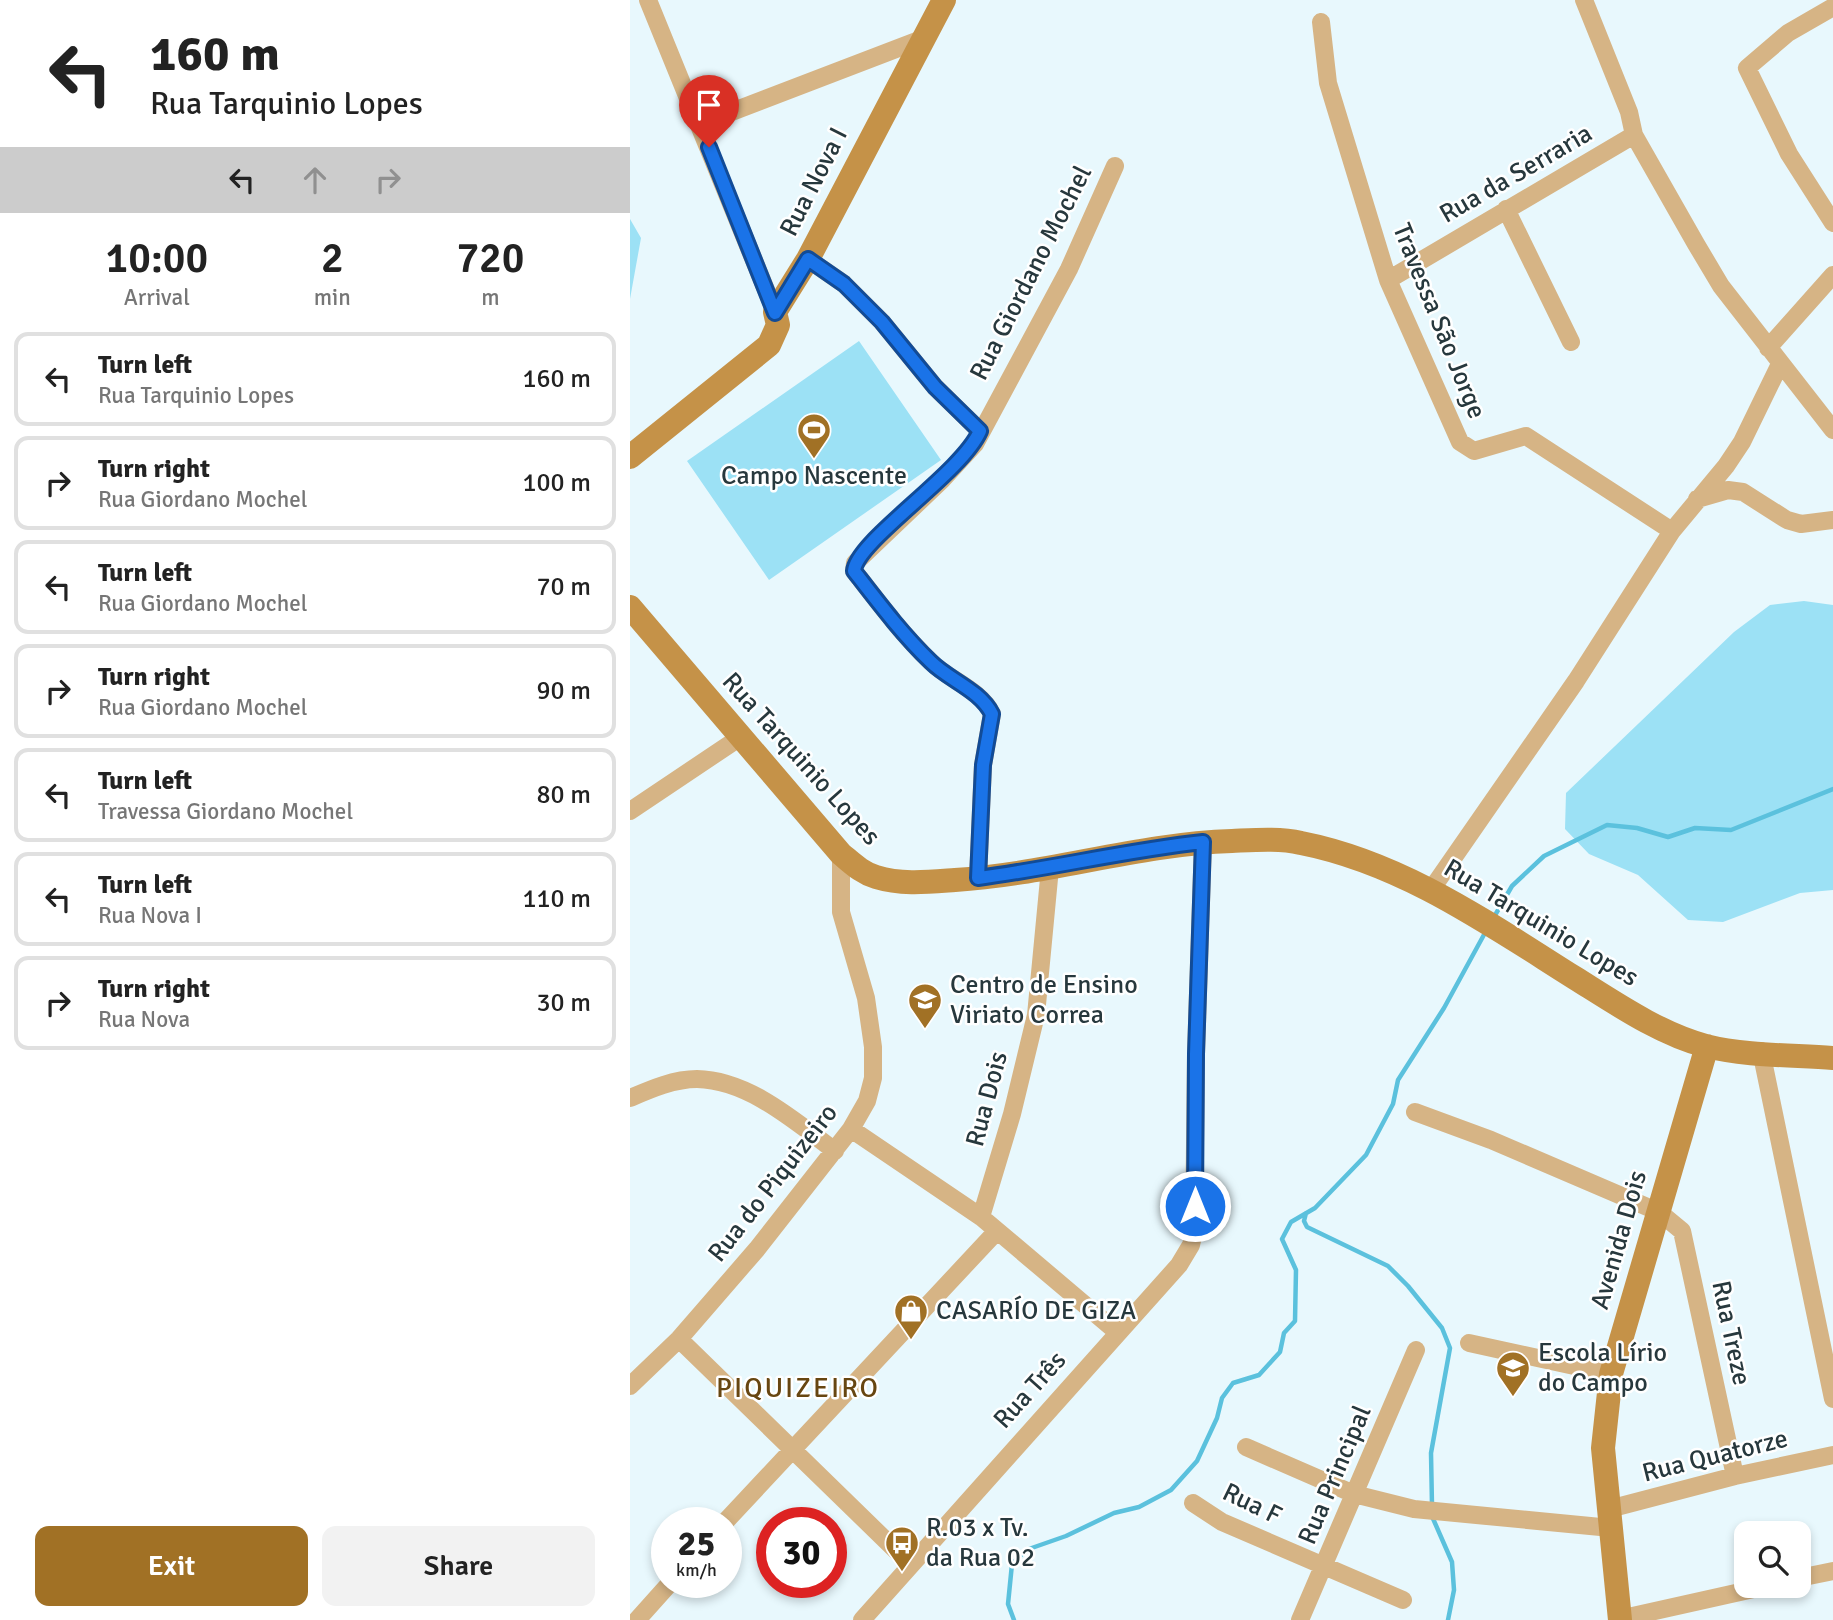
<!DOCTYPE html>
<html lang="en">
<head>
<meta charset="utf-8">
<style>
  body { margin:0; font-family:Signika,sans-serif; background:#f2f2f2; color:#222; height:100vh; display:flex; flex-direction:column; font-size:26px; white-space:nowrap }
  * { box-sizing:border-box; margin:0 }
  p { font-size:23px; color:#767676 }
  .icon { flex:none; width:38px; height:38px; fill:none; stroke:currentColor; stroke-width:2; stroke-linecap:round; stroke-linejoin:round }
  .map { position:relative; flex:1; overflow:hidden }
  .sheet { display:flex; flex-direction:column; background:#fff; width:630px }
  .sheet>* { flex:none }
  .guide { background:#fff; color:#222; overflow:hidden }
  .fabs { position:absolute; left:1104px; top:1521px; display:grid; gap:14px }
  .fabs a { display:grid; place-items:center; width:77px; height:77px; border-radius:14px; background:#fff; box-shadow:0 4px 10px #0003; font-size:35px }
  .speed { position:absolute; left:21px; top:1507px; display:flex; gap:14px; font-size:35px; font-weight:700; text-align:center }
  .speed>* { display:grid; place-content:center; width:91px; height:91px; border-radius:50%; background:#fff; box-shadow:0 4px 10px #0003; line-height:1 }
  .speed small { font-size:18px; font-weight:400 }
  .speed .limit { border:10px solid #d22; background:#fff; color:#111 }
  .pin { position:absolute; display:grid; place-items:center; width:60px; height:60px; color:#fff; margin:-72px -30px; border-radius:50% 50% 50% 0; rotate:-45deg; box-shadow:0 0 7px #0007 }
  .pin .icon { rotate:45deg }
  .me { position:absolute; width:77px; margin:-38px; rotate:0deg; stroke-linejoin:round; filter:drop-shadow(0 0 5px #0008) }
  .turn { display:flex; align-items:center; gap:24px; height:147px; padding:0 35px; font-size:32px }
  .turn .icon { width:91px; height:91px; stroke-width:2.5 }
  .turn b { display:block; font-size:49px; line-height:60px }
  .lanes { display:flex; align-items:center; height:66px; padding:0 35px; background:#0003; justify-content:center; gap:35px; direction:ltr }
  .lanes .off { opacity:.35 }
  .eta { display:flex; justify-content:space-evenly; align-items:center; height:119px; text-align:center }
  .eta b { font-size:42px; font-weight:600; line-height:49px }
  .primary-button { display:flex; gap:14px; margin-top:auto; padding:14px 35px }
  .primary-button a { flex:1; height:80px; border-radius:14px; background:#a17125; color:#fff; font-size:28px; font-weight:600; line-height:80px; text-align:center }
  .primary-button a+a { background:#f2f2f2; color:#222 }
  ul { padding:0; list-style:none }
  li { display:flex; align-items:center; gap:21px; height:94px; margin:0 14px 10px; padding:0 21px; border:4px solid #e0e0e0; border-radius:14px }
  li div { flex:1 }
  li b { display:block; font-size:26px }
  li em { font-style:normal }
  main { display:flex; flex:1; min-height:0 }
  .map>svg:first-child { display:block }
</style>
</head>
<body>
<main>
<section class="sheet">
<div class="guide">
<div class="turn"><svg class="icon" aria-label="left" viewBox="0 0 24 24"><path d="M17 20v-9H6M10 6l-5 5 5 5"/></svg><div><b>160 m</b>Rua Tarquinio Lopes</div></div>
<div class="lanes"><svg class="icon" aria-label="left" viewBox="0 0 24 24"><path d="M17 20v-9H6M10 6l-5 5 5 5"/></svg><svg class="icon off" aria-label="ahead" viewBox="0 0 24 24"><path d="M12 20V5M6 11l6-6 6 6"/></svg><svg class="icon off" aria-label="right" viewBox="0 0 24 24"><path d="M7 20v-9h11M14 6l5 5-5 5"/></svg></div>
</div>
<div class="eta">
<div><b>10:00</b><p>Arrival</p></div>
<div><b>2</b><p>min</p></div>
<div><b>720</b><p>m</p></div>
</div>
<ul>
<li><svg class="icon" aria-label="left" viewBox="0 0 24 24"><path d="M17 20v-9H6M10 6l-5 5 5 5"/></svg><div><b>Turn left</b><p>Rua Tarquinio Lopes</p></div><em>160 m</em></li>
<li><svg class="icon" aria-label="right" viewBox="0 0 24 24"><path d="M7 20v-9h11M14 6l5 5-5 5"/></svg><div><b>Turn right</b><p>Rua Giordano Mochel</p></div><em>100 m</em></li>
<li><svg class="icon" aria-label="left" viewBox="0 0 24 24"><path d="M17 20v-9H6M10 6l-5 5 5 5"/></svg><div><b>Turn left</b><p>Rua Giordano Mochel</p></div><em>70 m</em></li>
<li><svg class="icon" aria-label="right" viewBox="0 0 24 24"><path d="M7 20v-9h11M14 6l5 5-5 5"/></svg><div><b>Turn right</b><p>Rua Giordano Mochel</p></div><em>90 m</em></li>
<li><svg class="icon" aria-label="left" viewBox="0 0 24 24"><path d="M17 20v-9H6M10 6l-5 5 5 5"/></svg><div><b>Turn left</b><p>Travessa Giordano Mochel</p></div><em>80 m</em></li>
<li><svg class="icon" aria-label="left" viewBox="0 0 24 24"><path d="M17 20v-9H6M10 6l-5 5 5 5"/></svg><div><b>Turn left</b><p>Rua Nova I</p></div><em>110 m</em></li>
<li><svg class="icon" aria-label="right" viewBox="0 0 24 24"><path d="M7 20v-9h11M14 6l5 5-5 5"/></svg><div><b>Turn right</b><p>Rua Nova</p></div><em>30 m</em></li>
</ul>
<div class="primary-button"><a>Exit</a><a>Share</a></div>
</section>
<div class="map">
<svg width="1203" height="1620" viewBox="0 0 1203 1620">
  <rect width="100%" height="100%" fill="#e8f8fd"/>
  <path fill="#9ce1f5" d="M0,219L11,238L0,299Z
    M229,341L311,460L139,580L57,461Z
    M1174,601L1203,605V890L1170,893L1093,922L1058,920L1008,875L959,854L935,829L936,793L1104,632L1140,605Z"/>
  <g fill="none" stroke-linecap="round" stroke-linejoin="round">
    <path stroke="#5bc1dd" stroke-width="4.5" d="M864,917L882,886L914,856L977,825L1007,828L1038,837L1065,828L1101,830L1203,789
      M676,1213L674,1221L677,1227L758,1266L778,1286L812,1328L820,1348L801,1453L802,1506
      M801,1514L822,1562L824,1590L818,1620
      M384,1620L378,1604L382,1564L396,1550L436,1536L484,1513L509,1507L541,1490L567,1461L587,1418L592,1398L603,1383L629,1375L650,1352L654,1333L665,1321L666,1270L652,1239L661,1222L685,1208L736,1155L763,1104L768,1080L814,1008L856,931"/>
    <path stroke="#d6b485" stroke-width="18" d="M18,0L145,312
      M954,0L999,112L1004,135L1066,244L1091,286L1203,430
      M1203,7L1158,33L1117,68L1159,154L1203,223
      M691,22L698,83L758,280L830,442L844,451L896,436L1042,531
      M70,124L292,39
      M876,209L941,342
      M178,259L214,284L252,322L305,387L350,431
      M758,280L1004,135
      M1138,348L1203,275
      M1067,499L1098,490L1113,492L1157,520L1171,524L1203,520
      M0,811L109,738
      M348,878L353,765L362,714C351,690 319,680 301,662C272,634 248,602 224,571L225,563L312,480L345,444L439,269L485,166
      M801,890L946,681L1042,531L1096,466L1112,442L1150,364
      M1131,1051L1203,1399
      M0,1098C21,1089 44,1079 67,1079C119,1080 166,1122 205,1151
      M785,1112L861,1140L1029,1212L1052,1231L1105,1476
      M221,1129L351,1217L487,1332
      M351,1217L382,1114L406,1015L420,868
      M49,1339L280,1564
      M839,1343L981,1374
      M0,1386L49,1339L127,1249L221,1129L237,1101L243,1078V1047L236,998L211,912V854
      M616,1447L724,1494L784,1509L981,1528
      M563,1503L592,1522L773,1600
      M979,1509L1105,1476L1203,1455
      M95,1522L366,1232
      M1169,1578L1203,1571
      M989,1619L1137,1586
      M7,1620L41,1582
      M232,1620L549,1265L561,1245L564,1232L566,1054L573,842
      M670,1620L786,1350"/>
    <path stroke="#c59248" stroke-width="24" d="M0,457L139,345L148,325L145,312L178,259L314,0
      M0,607L211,854C222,863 232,873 246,877C272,885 298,882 325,880C419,874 508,844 602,841C625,840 649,838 671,843C773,863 859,924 945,978C985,1003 1030,1034 1076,1046C1115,1056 1163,1055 1203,1058
      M990,1620L973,1448L981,1374L1077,1046"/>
  </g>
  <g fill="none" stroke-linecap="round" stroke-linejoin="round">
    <g stroke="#114b97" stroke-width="18">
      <path id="route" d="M79,147L145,313L178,259L214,284L252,322L305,387L350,431C331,474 226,541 224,571C248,602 272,634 301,662C319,680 350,690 362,714L353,765L348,878C424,868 498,850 573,842L566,1054L565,1206"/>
    </g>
    <use href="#route" stroke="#1a73e8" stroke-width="12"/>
  </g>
  <defs>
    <g id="stadium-pin" transform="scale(1.75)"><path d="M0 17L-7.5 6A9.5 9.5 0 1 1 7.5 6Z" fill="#a17125" stroke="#fff"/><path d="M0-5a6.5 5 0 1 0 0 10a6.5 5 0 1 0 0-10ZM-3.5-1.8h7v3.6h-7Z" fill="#fff"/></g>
    <g id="school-pin" transform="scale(1.75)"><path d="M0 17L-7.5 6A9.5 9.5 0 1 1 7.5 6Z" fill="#a17125" stroke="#fff"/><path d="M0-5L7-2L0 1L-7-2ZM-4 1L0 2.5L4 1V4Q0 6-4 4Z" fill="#fff"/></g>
    <g id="shop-pin" transform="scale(1.75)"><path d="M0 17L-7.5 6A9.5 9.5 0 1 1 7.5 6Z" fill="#a17125" stroke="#fff"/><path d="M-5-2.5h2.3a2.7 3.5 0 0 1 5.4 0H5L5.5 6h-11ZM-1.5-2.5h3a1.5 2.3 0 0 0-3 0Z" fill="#fff"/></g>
    <g id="bus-pin" transform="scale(1.75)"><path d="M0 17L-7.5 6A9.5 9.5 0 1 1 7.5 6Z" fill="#a17125" stroke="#fff"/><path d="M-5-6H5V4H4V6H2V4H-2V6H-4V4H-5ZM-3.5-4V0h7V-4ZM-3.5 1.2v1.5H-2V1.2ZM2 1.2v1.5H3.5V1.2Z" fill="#fff"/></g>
  </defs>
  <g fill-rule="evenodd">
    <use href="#stadium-pin" x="184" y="430"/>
    <use href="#school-pin" x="295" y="1000"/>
    <use href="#shop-pin" x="281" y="1311"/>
    <use href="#school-pin" x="883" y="1368"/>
    <use href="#bus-pin" x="272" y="1543"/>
  </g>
  <g text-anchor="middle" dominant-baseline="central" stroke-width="5" stroke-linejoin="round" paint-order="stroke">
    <g font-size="26" fill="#27383d" stroke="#fff">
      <text transform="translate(886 174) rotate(-30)">Rua da Serraria</text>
      <text transform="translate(184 182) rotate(-63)">Rua Nova I</text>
      <text transform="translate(401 273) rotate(-63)">Rua Giordano Mochel</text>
      <text transform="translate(809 321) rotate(68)">Travessa São Jorge</text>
      <text transform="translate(171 759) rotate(48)">Rua Tarquinio Lopes</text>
      <text transform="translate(911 923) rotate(31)">Rua Tarquinio Lopes</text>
      <text transform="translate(357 1099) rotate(-75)">Rua Dois</text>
      <text transform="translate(143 1183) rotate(-52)">Rua do Piquizeiro</text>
      <text transform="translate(989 1240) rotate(-74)">Avenida Dois</text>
      <text transform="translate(1101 1333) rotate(78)">Rua Treze</text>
      <text transform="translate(400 1390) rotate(-48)">Rua Três</text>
      <text transform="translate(1085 1456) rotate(-14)">Rua Quatorze</text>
      <text transform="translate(705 1475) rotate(-67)">Rua Principal</text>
      <text transform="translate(622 1504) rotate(26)">Rua F</text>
    </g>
    <g font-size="26" fill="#27383d" stroke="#fff" text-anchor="start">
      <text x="184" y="476" text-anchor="middle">Campo Nascente</text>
      <text x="320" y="985">Centro de Ensino<tspan x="320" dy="30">Viriato Correa</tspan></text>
      <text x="306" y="1311">CASARÍO DE GIZA</text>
      <text x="908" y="1353">Escola Lírio<tspan x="908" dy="30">do Campo</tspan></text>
      <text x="296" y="1528">R.03 x Tv.<tspan x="296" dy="30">da Rua 02</tspan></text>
    </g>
    <g font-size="28" letter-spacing="2" fill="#674611" stroke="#fff">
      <text x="168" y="1388">PIQUIZEIRO</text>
    </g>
  </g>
</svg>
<div class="fabs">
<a><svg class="icon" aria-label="search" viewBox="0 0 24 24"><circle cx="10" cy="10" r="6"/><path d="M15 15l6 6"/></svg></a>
</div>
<div class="speed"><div>25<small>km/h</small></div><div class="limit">30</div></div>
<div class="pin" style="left:79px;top:147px;background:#d93025"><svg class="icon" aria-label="arrive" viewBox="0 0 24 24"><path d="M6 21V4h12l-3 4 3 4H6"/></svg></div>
<svg class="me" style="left:565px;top:1206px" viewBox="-20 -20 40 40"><circle r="17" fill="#1a73e8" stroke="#fff" stroke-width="3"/><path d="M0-11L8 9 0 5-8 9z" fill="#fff"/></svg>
</div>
</main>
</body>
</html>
